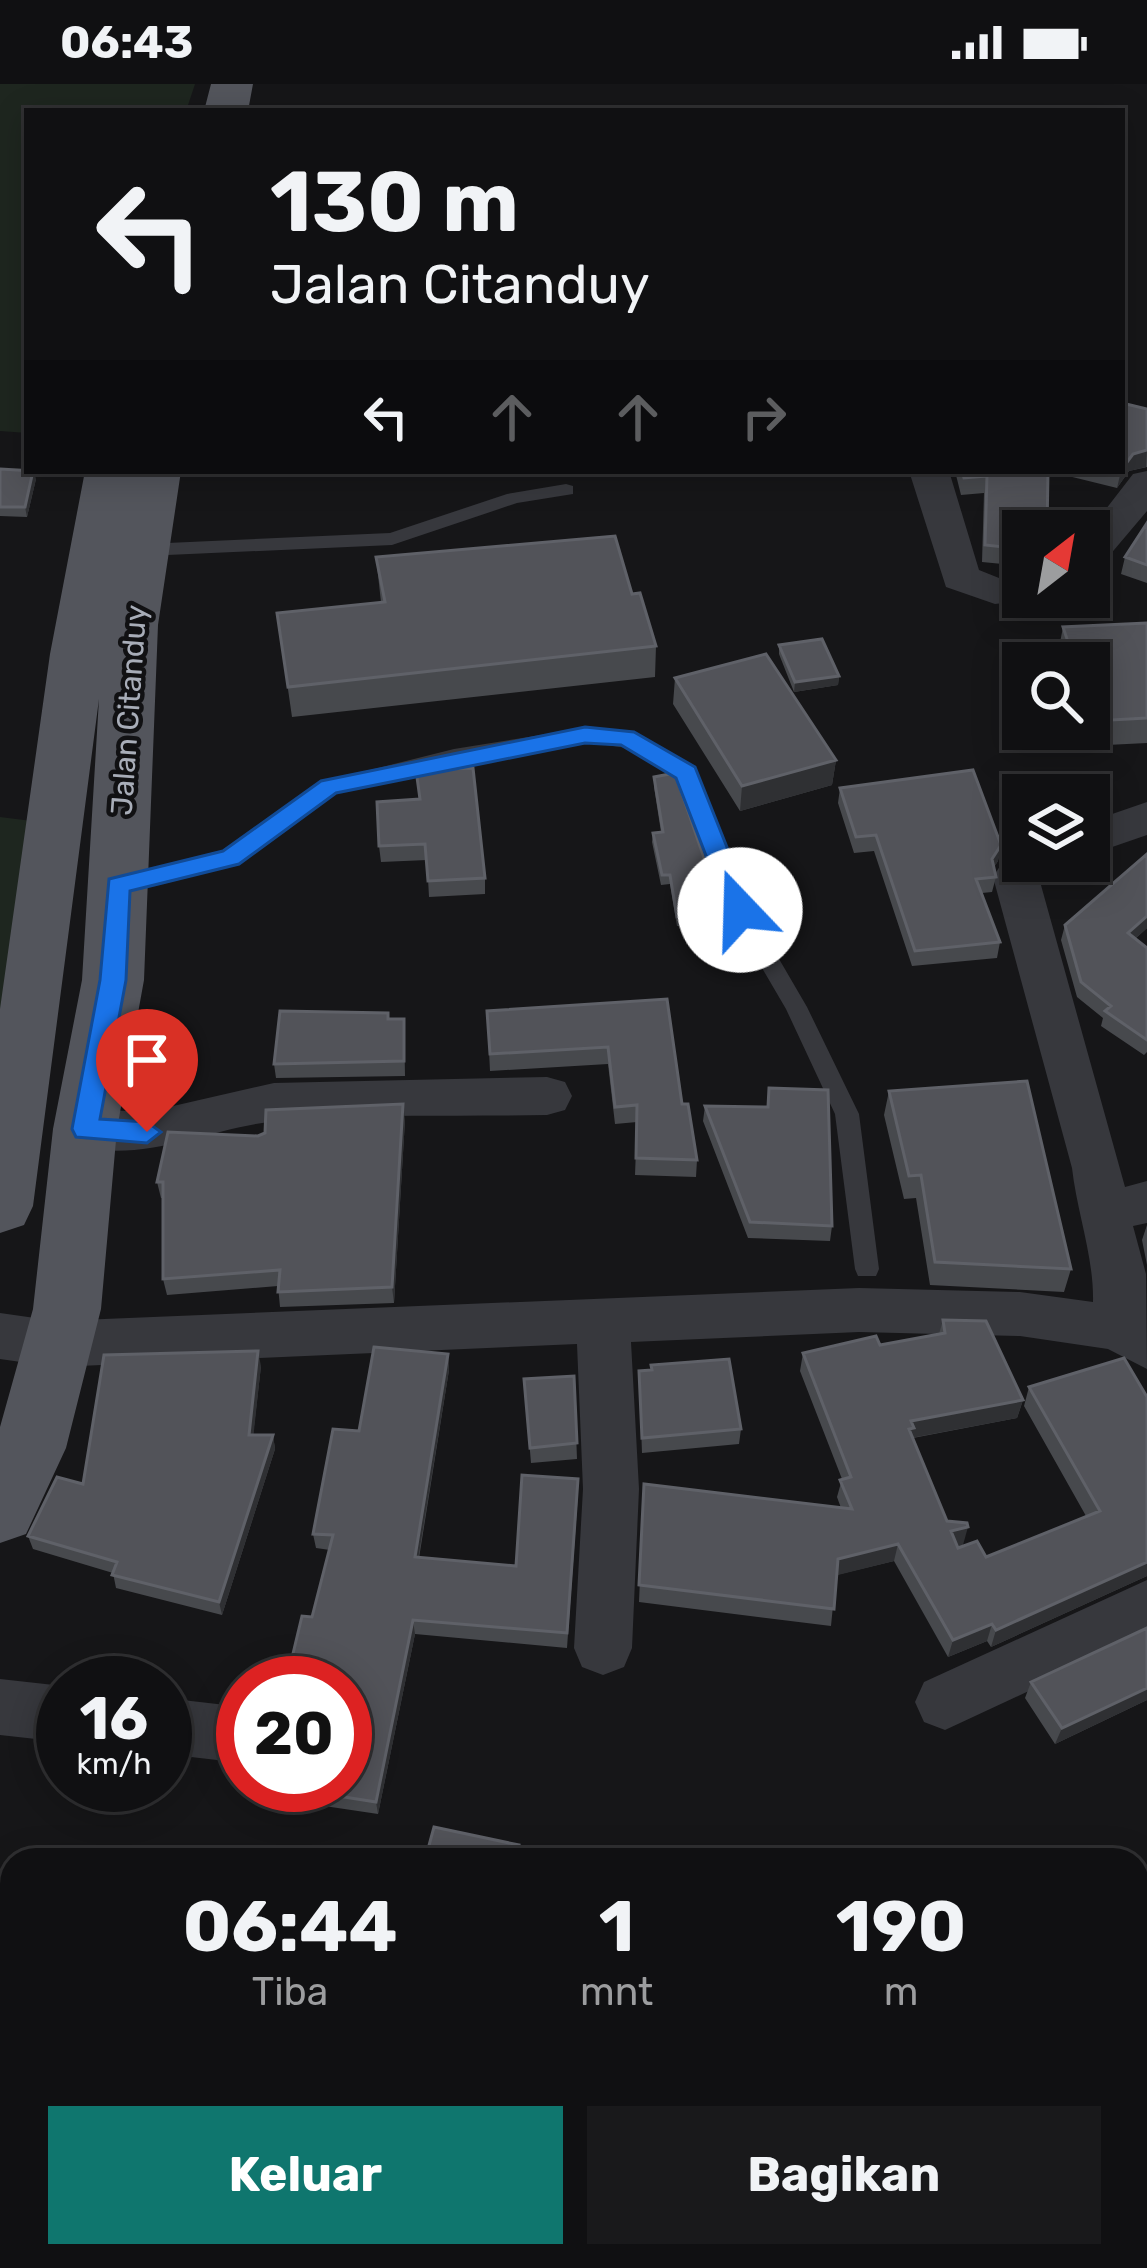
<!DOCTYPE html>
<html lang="id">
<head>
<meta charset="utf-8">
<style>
  body { margin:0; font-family:Rubik,sans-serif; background:#19191b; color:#f1f3f6; height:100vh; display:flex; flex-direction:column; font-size:45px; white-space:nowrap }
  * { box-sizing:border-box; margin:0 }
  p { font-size:39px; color:#9c9d9f }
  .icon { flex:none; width:66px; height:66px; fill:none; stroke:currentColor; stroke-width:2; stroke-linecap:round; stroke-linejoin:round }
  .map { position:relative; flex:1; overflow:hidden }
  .panel { position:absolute; left:0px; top:1764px; width:1149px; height:420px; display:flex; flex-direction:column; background:#101012; border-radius:36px 36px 0 0; box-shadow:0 6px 30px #0003,0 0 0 3px #303032 }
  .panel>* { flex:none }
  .hud { position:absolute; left:24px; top:24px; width:1101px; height:366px; border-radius:0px; box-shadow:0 6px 30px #0003,0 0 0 3px #303032; background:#101012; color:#f1f3f6; overflow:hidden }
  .needle { width:78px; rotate:31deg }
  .controls { position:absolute; left:1002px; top:426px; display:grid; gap:24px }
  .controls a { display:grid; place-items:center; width:108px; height:108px; border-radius:0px; background:#101012; box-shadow:0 6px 30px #0003,0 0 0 3px #303032; font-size:60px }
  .speed { position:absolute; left:36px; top:1572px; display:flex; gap:24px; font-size:60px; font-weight:700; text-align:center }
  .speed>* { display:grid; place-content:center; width:156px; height:156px; border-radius:50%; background:#101012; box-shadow:0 6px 30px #0003,0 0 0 3px #303032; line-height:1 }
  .speed small { font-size:30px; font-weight:400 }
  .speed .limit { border:18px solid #d22; background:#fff; color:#111 }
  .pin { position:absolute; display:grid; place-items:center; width:102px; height:102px; color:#fff; margin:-123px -51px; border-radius:50% 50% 50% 0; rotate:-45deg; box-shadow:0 0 12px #0007 }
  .pin .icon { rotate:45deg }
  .me { position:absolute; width:132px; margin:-66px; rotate:339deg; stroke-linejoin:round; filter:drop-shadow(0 0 9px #0008) }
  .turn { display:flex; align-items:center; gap:42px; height:252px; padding:0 48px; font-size:54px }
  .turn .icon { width:156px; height:156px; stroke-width:2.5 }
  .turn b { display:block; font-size:84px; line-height:102px }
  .lanes { display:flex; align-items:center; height:114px; padding:0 48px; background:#0003; justify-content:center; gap:60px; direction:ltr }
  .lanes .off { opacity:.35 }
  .eta { display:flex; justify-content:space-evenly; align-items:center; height:204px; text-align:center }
  .eta b { font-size:72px; font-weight:700; line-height:84px }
  .cta { display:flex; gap:24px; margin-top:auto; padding:24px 48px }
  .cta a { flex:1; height:138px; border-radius:0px; background:#0f766e; color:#fff; font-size:48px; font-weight:700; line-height:138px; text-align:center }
  .cta a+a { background:#19191b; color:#f1f3f6 }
  .status { display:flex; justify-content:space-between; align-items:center; height:84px; padding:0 60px; background:#101012; direction:ltr }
  .status svg { height:33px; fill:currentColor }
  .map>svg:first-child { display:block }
</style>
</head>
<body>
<div class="status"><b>06:43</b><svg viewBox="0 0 49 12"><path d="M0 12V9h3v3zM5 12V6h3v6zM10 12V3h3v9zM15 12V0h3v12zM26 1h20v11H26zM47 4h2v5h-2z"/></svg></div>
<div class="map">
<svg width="1147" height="2184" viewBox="0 0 1147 2184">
  <rect width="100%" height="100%" fill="#161618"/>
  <path fill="#1e261f" d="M0,0H195L186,27H27V349L0,347Z
    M0,733L32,737L0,938Z"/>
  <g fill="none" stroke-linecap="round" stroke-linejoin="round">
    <path fill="#37383d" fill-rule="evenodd" d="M566,400L573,402V410L517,419L392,461L145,472L135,466L145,460L390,449L507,410Z
      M585,644L626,647L648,655L696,689L750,825L807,923L859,1030L879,1185L876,1192H858L855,1185L835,1030L786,925L728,826L677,693L634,665L585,658L454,679L336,709L239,778L120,809L109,801L120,793L224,767L322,698L454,665Z"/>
    <path fill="#37383d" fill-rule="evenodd" d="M909,387H949L979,486L999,494L1023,493V513L1038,515L995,520L946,503Z
      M1147,387V427L1103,479L1089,483V447L1133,390Z
      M1147,718V751L1089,771V738Z
      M1023,762V777H1050L1039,794L1125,1103L1147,1097V1139L1133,1142L1146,1190L1147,1285L1108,1265L1020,1252L859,1248L631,1258L639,1405L632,1564L624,1583L603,1591L582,1583L574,1564L583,1405L577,1260L56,1283L0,1275V1229L56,1237L859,1204L1020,1208L1093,1218C1094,1173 1077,1129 1072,1084L993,793L1011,765Z
      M547,993L565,998L572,1012L565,1026L547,1031C458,1033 366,1029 277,1037C205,1044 141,1083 67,1059L60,1045L67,1031L85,1025L147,1028L274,999Z
      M1147,1496V1552L945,1646L924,1638L915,1618L924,1598Z
      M0,1595L63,1602V1658L0,1651Z
      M165,1614L243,1623V1679L165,1670Z"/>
    <path fill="#53555c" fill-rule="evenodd" d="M211,0H253L248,27H204Z
      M85,387H181L158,541L144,896L117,1045L101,1225L66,1364L26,1450L0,1459V1343L33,1225L53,1045L82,896L99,615L33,1122L24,1141L0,1149V925L50,570Z"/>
  </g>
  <path fill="#47494d" d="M1147,325V383L1129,387L1117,404L1048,387H1122Z
    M0,385L36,395L27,433L0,432Z
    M955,387H1048L1023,447V482L982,478L984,409L961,411Z
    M1147,439V499L1121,490L1125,473Z
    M376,473L632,510L656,562L655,593L292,633L277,529L381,518Z
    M1147,539V659L1087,662L1082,645H1089V579H1061L1058,569L1063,543Z
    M779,561L839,592L838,601L794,608L779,570Z
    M675,594L836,676L832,701L740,727L673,620Z
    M416,686L485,794V810L429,813L427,776L381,778L379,762L419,715Z
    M654,693L717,830V840L677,842L670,800L661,801L652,758L653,749L661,748L654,703Z
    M840,704L1001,761L998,777L994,783L996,793L992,808L982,809L1000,858L997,874L912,882L874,767L854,769L838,719Z
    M1065,841L1147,844L1135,855L1147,864V968L1144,971L1101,942L1103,934L1077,913L1061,856Z
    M667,915L682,1020L697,1076L696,1093L635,1091L637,1038L615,1040L608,980L490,987L487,927Z
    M388,929L389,935H404L405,992L276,994L274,980Z
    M769,1004L832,1142L830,1157L748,1154L703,1037L705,1022L767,1023Z
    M889,1007L1071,1185L1064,1208L930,1201L916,1114L904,1115L884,1031Z
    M405,1036L394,1219L280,1223L278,1202L167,1211L163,1195V1114H161L157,1098L258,1052Z
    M1147,1141V1181L1142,1156Z
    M943,1236L1023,1316L1017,1334L913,1354L947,1437L963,1461L957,1462L958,1464L986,1473L1086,1432L1024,1322L1029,1303L1147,1492L991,1563L987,1557L948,1573L894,1477L836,1491L831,1542L639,1518L644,1400L841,1424L837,1413L842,1395L800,1287L803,1269L880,1261L939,1250Z
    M448,1270L449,1286L419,1474L516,1482L578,1410L567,1564L415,1550L378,1730L264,1713L261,1701H345L312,1533L330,1466L316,1464L313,1450L359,1347Z
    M261,1282L253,1351H273L275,1365L222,1531L116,1504L113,1489L33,1465L28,1452L83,1400Z
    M639,1287L741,1345L739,1360L642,1369Z
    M574,1292L577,1375L531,1379L524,1295Z
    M1147,1544V1616L1055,1660L1025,1614L1031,1598Z"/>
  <path fill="#2f3033" d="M1147,366L1146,383L1129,387L1117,404L1121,387L1133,370Z
    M34,387L36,395L27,433L25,423Z
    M839,592L838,601L794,608L795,598Z
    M836,676L832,701L740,727L742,702Z
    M1001,761L998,777L989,791L992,775Z
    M1147,832V844L1124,865L1128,849Z
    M403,1020L405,1036L394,1219L392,1203Z
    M258,1267L261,1282L252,1365L249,1351Z
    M448,1270L449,1286L416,1488L415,1473Z
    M1023,1316L1017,1334L911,1354L905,1363L911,1337Z
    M273,1351L275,1365L222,1531L219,1518Z
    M968,1443L963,1461L946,1465L951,1447Z
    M898,1460L894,1477L834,1492L838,1475Z
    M1147,1478V1492L991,1563L996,1546Z
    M413,1536L415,1550L378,1730L376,1718Z
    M992,1540L987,1557L948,1573L953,1556Z
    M1147,1604V1616L1055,1660L1062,1644Z"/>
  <path fill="#525359" stroke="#5f6168" stroke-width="3" d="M1122,319L1147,325V366L1133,370L1122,385Z
    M0,385L33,387L25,423H0Z
    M962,387H1048L1047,447H1023V465L985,461L987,392L964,394Z
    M1147,439V481L1125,473Z
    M615,452L632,510L640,509L656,562L288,603L277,529L385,518L376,473Z
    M1147,539V634L1093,637L1089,624V579H1075L1063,543Z
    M822,555L839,592L795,598L779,561Z
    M766,570L836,676L742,702L675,594Z
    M473,684L485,794L428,797L425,760L379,762L377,718L420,715L416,686Z
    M973,686L1001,761L992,775L996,793L976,795L1000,858L915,867L876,751L856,753L840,704Z
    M675,689L703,771L717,830L677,833L670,791H662L653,749L663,748L654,693Z
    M1147,770V832L1128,849L1147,864V956L1105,927L1111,922L1081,898L1065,841Z
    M667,915L682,1020H688L697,1076L636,1074L637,1021L615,1023L608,963L490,970L487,927Z
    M280,927L388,929V935H404V977L274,980Z
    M1027,997L1071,1185L935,1178L921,1091L909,1092L889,1007Z
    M769,1004L828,1006L832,1142L750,1138L705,1022L768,1023Z
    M403,1020L392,1203L278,1208L280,1186L163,1195V1098H157L168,1048L258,1052L265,1049L266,1026Z
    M943,1236L986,1237L1023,1316L911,1337L914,1344L909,1345L947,1437L967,1439L968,1443L951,1447L958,1464L977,1457L986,1473L1100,1427L1029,1303L1124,1274L1147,1313V1478L996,1546L992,1540L953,1556L898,1460L838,1475L834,1525L639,1501L644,1400L852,1425L840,1396L851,1393L803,1269L876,1252L880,1261L945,1249Z
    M374,1263L448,1270L415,1473L516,1482L522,1391L578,1395L567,1549L413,1536L376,1718L268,1701H345V1599H286L302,1532L312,1533L333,1451L313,1450L333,1345L359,1347Z
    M258,1267L249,1351H273L219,1518L112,1491L117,1478L28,1452L57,1393L83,1400L104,1271Z
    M729,1275L741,1345L642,1354L639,1287L652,1286L651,1281Z
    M574,1292L577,1359L530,1364L524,1295Z
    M1147,1544V1604L1062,1644L1031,1598Z
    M434,1743L519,1761L516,1776H425Z
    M1137,1806L1147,1813V1894L1140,1906L1137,1904Z
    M1142,2156L1147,2184H985L983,2177L1021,2172H1137V2157Z
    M530,2172H618L638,2184H523Z"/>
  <path fill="#1a73e8" stroke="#114b97" stroke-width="3" d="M585,643L634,648L695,683L752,826L748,833H731L727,826L676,694L621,661L585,659L336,709L239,780L130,807L126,896L100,1035L147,1038L161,1048L147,1059L76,1053L72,1045L100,896L109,795L223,767L321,697Z"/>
  <g text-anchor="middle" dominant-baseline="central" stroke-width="9" stroke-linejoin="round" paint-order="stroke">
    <g font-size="30" fill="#a8adb8" stroke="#111113">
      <text transform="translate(129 626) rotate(-86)">Jalan Citanduy</text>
    </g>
  </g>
</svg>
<div class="controls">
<a><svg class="needle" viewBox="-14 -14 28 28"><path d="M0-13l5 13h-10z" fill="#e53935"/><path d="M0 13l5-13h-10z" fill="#9c9d9f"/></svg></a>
<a><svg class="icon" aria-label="search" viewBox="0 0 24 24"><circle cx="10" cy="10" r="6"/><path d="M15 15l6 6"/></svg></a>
<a><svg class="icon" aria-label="layers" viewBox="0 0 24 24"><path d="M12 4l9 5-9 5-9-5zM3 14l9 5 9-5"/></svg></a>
</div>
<div class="speed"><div>16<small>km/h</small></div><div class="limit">20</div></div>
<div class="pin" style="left:147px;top:1048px;background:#d93025"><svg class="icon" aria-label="arrive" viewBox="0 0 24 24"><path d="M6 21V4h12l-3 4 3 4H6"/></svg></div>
<svg class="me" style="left:740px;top:826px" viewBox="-20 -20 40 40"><circle r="19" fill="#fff"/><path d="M0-13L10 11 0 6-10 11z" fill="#1a73e8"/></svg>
<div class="hud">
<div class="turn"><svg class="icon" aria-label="left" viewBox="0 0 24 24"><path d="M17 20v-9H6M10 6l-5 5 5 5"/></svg><div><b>130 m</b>Jalan Citanduy</div></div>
<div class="lanes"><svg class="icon" aria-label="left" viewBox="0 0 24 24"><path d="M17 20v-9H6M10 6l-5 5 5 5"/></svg><svg class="icon off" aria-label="ahead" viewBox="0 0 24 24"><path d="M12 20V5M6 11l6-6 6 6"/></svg><svg class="icon off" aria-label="ahead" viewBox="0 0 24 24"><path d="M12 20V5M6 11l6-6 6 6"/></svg><svg class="icon off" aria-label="right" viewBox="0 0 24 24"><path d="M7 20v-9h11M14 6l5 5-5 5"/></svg></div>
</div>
<section class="panel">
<div class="eta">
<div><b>06:44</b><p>Tiba</p></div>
<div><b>1</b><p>mnt</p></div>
<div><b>190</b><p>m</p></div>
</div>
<div class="cta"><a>Keluar</a><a>Bagikan</a></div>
</section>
</div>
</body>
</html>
